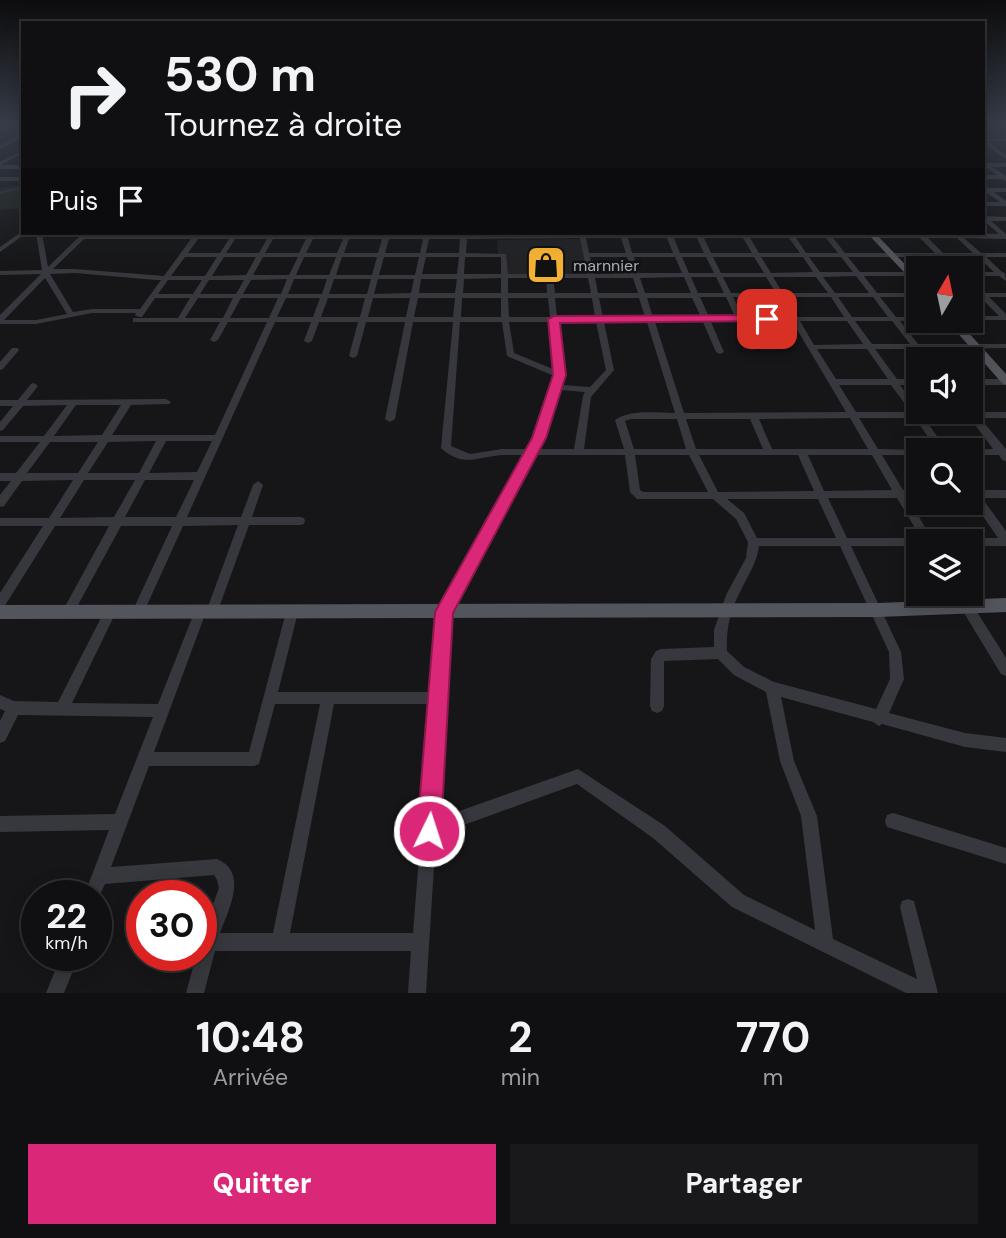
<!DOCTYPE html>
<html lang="fr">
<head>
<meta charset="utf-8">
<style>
  body { margin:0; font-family:"DM Sans",sans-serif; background:#19191b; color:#f1f3f6; height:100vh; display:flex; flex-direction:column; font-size:26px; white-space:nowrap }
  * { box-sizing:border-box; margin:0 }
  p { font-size:23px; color:#9c9d9f }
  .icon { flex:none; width:38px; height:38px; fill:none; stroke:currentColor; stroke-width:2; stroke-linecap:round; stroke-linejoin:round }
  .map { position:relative; height:993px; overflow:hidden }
  .drawer { display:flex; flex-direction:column; background:#101012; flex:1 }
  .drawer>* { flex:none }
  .banner { position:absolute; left:21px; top:21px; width:964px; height:214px; border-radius:0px; box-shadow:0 4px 18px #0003,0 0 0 2px #303032; background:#101012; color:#f1f3f6; overflow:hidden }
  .needle { width:46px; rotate:9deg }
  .controls { position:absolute; left:906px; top:256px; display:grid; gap:14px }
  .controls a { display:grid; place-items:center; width:77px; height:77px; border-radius:0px; background:#101012; box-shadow:0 4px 18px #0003,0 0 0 2px #303032; font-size:35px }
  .speed { position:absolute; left:21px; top:880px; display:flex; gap:14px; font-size:35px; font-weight:700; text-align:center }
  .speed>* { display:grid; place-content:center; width:91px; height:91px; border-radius:50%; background:#101012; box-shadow:0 4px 18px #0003,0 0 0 2px #303032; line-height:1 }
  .speed small { font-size:18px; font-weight:400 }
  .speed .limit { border:10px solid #d22; background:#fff; color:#111 }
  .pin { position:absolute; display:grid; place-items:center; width:60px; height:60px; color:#fff; margin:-30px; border-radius:14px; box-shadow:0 4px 10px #0006 }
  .me { position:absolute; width:77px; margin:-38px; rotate:4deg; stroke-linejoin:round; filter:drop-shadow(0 0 5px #0008) }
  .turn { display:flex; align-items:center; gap:24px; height:147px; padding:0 28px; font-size:32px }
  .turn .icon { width:91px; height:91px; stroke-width:2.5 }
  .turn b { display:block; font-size:49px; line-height:60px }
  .then { display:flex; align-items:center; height:66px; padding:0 28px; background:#0003; gap:14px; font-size:26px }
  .eta { display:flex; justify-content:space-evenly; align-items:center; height:119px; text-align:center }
  .eta b { font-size:42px; font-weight:700; line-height:49px }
  .action { display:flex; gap:14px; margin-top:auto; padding:14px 28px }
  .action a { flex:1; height:80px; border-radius:0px; background:#db2777; color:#fff; font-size:28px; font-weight:700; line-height:80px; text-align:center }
  .action a+a { background:#19191b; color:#f1f3f6 }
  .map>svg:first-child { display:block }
</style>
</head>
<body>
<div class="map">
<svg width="1006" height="993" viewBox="0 0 1006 993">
  <rect width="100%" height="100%" fill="#161618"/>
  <path fill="#222225" d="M580,239L588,275H506V256H498L497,240Z"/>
  <path fill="#1e261f" d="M23,185V208L0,210V188Z"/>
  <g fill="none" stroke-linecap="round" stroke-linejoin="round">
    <path stroke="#2c353c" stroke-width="2" d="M0,193L23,187"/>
    <path fill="#37383d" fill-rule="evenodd" d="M984,127H1006V129H984Z
      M0,129H23V131H0Z
      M23,134V137L0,149V145Z
      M984,139H1006V141H987L1006,155V159L984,144Z
      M23,150V153L1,165H23V169H0V162Z
      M984,161L988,163H1006V167H992L1006,176V181L1002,179H984V175H997L984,166Z
      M0,177H23V181H0Z
      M984,185L989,188H1006V192H994L1006,201V206H984V202H1000L984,191Z
      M984,216L1006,217V221H991L1006,234V239L964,238L981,253H1006V257H986L1002,272L1005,273L1006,281L999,276H971V272H994L978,257H947L957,268H950L939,257H848L860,272H919V276H864L877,293H919V297H880L896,317H919V320H922L900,321L918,344H1006V348L922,349L930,359H921L914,349H875L897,379H919V385H900L920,412H965L971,411V409L975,412H1006V418H980L1006,449V461L1002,460L999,455H971V450H968L993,449L970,418H924L947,450H937L915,418H859L878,449L923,450H919V455H882L903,490H919V498H908L933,541H919V546H851L901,652L904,679L889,713L965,733L1006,738V752L965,747L882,724L879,726L873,722L781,697L794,761L817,816L833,939L917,979L900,907L902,901L908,899L914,901L938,993H906L732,907L653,838L577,784L436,835L426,993H408L411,951H215L204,993H186L196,956H201V937L219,888L217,880L214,875L105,884L96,903V896H84L109,830L0,832V816L115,814L153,717L18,715L5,741L0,743V721L5,711L0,709V695L14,701L58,702L106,608L110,607L114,608L116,612L72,703L158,704L196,608L200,607L204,608L206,612L238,525L183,526L142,616L138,617L134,616L132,612L172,526H121L72,616L68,617L64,616L62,612L109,526H55L4,607L0,608V593L43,526H0V518H49L73,480L22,481L4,506L0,507V495L11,481H0V473H16L40,442H0V436H44L67,405L23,406L3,430L0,431V422L13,406H0V400H18L31,384L34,383L38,386L27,400L166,399L171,402L169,404L131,405L112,435H215L267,322H228L218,340L214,342L210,340L220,322H133V318H178L190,298H155L142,317H139L135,315L136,313H92L36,324H0V315L41,274L0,275V271L42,270L36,233H42L48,267L83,233H87V235H194L196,233H200L201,235H231L233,233H237L238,235H269L270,233H276L275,235H308L309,233H315L314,235H344L345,233H351V235H383L384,233H390V235H423L424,233H430V235H461V233H467V235H579V233H585L586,235L665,234V233H671L672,234H695V233H701L702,234H741L742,233L747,234H787L786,233L823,234L822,233L829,234H953L954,233L999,234L984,221ZM580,238L587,274H508L506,254L466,253L467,239ZM586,238H621L626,253H589ZM628,238H667L673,253H632ZM674,238H697L704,253H680ZM704,238H743L752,253H711ZM750,238H789L800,253H759ZM796,238H826L838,253H806ZM833,238H920L935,253H845ZM928,238H957L973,253H943ZM84,239H191L164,276L75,269H53ZM198,239H229L220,253H188ZM235,239H267L259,253H226ZM273,239H306L299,253H265ZM313,239H343L337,253H306ZM349,239H382L378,253H344ZM389,239H423L420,253H385ZM429,239H460L459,253H426ZM185,257H217L205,276H171ZM224,257H256L246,275L212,276ZM263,257H298L289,275H253ZM304,257H336L329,275H296ZM342,257H377L372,275H336ZM384,257H419L415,275H379ZM426,257H459L457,274H422ZM465,257H501V274H464ZM590,257H627L632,273L594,274ZM634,257H675L682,273H639ZM682,257H706L714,273H689ZM713,257H754L764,273H721ZM761,257H803L813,272L771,273ZM809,257H841L853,272H820ZM75,273L156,280H161L140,309H92L73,312L50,274ZM856,276L869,293H835L823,277ZM684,277L691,293H645L640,278ZM691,277H716L724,293H698ZM723,277H766L776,293H731ZM773,277H816L828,293H783ZM45,278L67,314L36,320H4ZM501,278V293H463L464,279ZM508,278H546L547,293H508ZM553,278H588L591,293H555ZM595,278H633L638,293H598ZM287,279L281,294H243L251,280ZM294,279H327L322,294H288ZM334,279H371L367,294H329ZM378,279H414L411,293L374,294ZM421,279H457L455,293H419ZM168,280H202L193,294H158ZM209,280H244L236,294H200ZM700,297H726L735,317H709ZM733,297H778L790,317H743ZM786,297H831L844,317H798ZM838,297H873L888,317H852ZM198,298H233L223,318H185ZM241,298H278L269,318H230ZM286,298H320L313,317H277ZM328,298H365L360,317H321ZM373,298H410L406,317H368ZM418,298H455L453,317H414ZM462,298H501V317H461ZM508,298H548L550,317H509ZM555,298H592L595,317H557ZM599,298H639L645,317H603ZM647,298H692L701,317H653ZM792,321L846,412L684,413L655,322H703L716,352L720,354L724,352L711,322H737L750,348L754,350L758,348L745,322ZM800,321H847L863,344L814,345ZM855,321H892L910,344H872ZM275,322H311L304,341L308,343L312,341L319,322H358L349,356L353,358L357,356L366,322H405L385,419L390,422L395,419L413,322H453L441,448C463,468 477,457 502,455C510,455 518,455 525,455L438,612L432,692H278L298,612L296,608L292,607L288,608L286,612L249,752H154L206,612L208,616L212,617L216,616L249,525H300L304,524L305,521L304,518L300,517H252L263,485L258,481L253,485L241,517H187ZM460,322H502L507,356L554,376L553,387L528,449H502L470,454L451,446ZM509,322H550L555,370L514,353ZM558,322H596L606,370L590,387L562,385L563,370ZM604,322H647L675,413C656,413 631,409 615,420L624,449H584L591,397L614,370ZM817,349H867L888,379H836ZM839,385H891L911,412H856ZM560,390L585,392L583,396L574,449H538ZM76,405H121L102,435L54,436ZM850,418L868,449H772L759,419ZM631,419H677L686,449H634L625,421ZM686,419H750L763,449H696ZM156,441L139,473H88L108,442ZM166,441H212L197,472L149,473ZM50,442H98L78,473H27ZM535,455H625L630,492L637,499H713L736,519L748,542L746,558L726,595L714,630V647L661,649L656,651L651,659L650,706L652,711L657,713L662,711L664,706V661L718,659L734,675L766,692L780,761L801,816L815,930L744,895L665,826L578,769L437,819L450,612ZM635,455H689L708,492H643L640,490ZM699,455H798L814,491L718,492ZM808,455H872L892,490L824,491ZM84,480H135L114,517L60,518ZM145,480H194L176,517H125ZM828,498H897L921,538H847ZM727,499H818L836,538H757L744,513ZM759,546H840L889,652L890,679L876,709L774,682L744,667L727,651C726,629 730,611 740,592C747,577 757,563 759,546ZM275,704H320L273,933H220C228,911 249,872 217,859L111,867L149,766H254L259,764ZM334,704H431L413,933H290Z
      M23,231V233H26L25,234L0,252V247Z
      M971,282L984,293H1006V297H989L1006,314V320H971V316H999L980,297H971V293H976L971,288Z
      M12,348H18L19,350L3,369L0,370V362Z
      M971,379H1006V385H971Z
      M971,487L976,490H1006V498H982L1006,531V546H971V541H966L971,538H998L971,499Z
      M952,593H965L1006,658V676L1001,674Z
      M893,813L1006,848V864L887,827L885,821L887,815Z
      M61,956H79L64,993H46Z"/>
    <path fill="#53555c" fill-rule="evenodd" d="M867,233H875L919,279V288Z
      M946,320H957L1006,374V385L1002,383Z
      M1006,598V612L878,617L0,619V605L878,603Z"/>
  </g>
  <linearGradient id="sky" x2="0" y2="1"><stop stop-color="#0c0c0d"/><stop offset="0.47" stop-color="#363c48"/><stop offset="1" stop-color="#363c48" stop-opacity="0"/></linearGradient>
  <rect width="1006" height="264" fill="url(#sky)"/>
  <path fill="#db2777" stroke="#8e194d" stroke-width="2" d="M767,315L772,316V321L560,323L566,375L546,438L453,613L441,831L437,839L429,842L420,839L417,831L435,612L532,438L553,375L548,319L554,316Z"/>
  <defs>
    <g id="shop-square" transform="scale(2.0125)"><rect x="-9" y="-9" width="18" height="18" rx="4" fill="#f2b134" stroke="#111113"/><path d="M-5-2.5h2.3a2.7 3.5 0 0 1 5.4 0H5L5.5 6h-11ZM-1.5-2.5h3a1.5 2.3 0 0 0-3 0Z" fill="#111"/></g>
  </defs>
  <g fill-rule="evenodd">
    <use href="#shop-square" x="546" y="265"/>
  </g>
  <g text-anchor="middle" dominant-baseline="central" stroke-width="5" stroke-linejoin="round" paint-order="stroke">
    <g font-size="16" fill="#a8adb8" stroke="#111113" text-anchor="start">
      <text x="573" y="265">marnnier</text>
    </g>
  </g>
</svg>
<div class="controls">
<a><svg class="needle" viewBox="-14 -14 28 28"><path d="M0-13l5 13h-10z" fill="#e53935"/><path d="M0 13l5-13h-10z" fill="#9c9d9f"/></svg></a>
<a><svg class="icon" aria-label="sound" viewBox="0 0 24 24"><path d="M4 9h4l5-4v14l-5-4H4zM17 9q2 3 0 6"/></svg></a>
<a><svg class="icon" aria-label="search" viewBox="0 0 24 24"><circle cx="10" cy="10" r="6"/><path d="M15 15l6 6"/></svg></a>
<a><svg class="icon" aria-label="layers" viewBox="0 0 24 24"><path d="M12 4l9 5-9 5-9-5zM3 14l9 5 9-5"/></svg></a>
</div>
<div class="speed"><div>22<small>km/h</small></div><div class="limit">30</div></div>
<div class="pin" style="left:767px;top:319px;background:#d93025"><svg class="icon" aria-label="arrive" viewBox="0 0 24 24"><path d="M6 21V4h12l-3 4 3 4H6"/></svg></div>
<svg class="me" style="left:429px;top:831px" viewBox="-20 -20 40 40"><circle r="17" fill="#db2777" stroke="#fff" stroke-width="3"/><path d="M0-11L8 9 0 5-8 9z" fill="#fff"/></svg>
<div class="banner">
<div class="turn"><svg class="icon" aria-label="right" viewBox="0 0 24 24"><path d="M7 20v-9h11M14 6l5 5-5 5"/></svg><div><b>530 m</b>Tournez à droite</div></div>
<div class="then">Puis<svg class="icon" aria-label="arrive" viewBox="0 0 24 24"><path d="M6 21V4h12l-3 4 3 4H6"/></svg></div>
</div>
</div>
<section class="drawer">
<div class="eta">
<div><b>10:48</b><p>Arrivée</p></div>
<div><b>2</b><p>min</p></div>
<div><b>770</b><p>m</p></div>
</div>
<div class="action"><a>Quitter</a><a>Partager</a></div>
</section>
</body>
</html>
